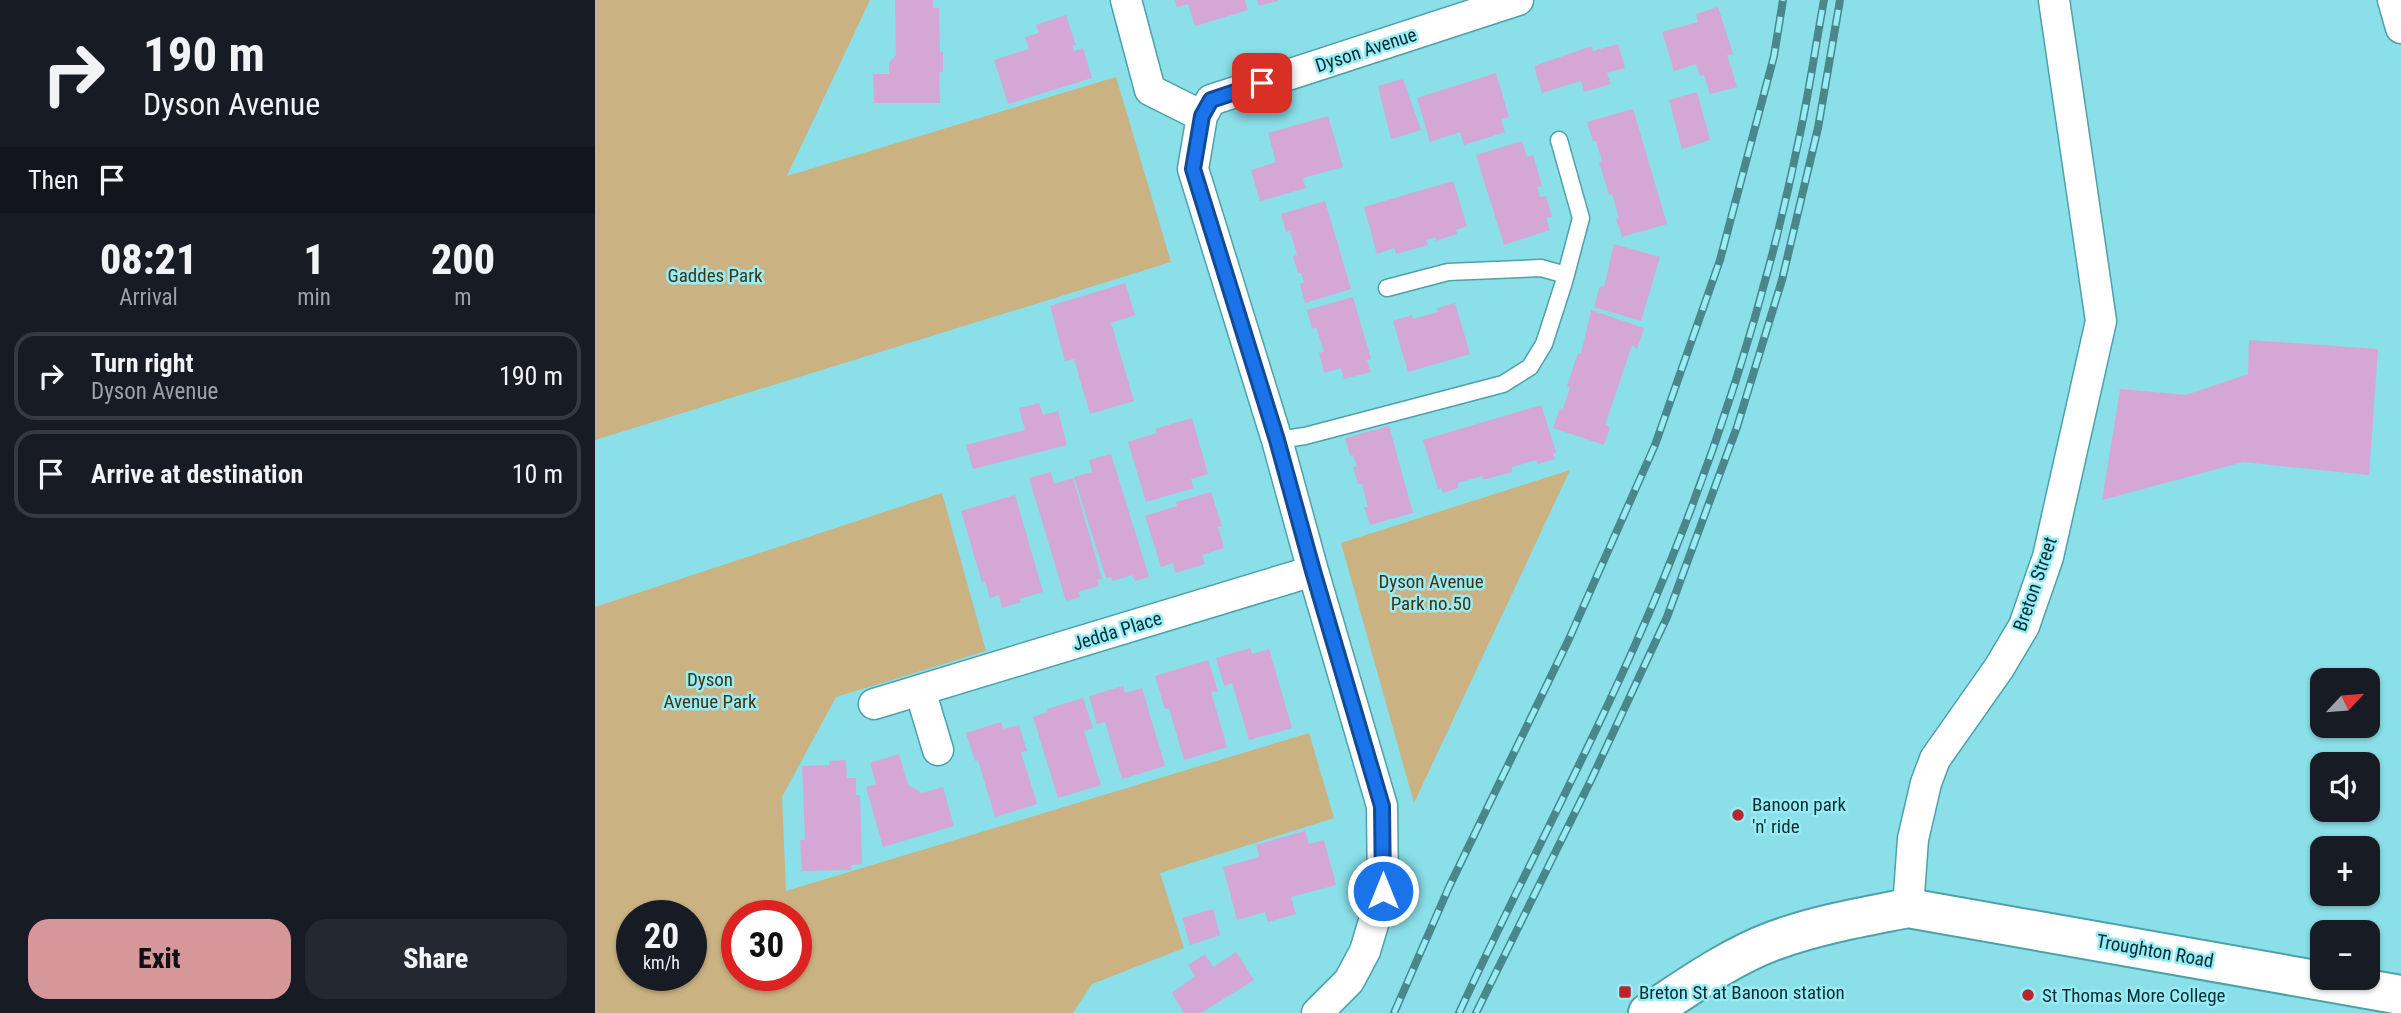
<!DOCTYPE html>
<html lang="en">
<head>
<meta charset="utf-8">
<style>
  body { margin:0; font-family:"Roboto Condensed",sans-serif; background:#242831; color:#f1f3f6; height:100vh; display:flex; flex-direction:column; font-size:26px; white-space:nowrap }
  * { box-sizing:border-box; margin:0 }
  p { font-size:23px; color:#9ea1a6 }
  .icon { flex:none; width:38px; height:38px; fill:none; stroke:currentColor; stroke-width:2; stroke-linecap:round; stroke-linejoin:round }
  .map { position:relative; flex:1; overflow:hidden }
  .details { display:flex; flex-direction:column; background:#171b24; width:595px }
  .details>* { flex:none }
  .top-card { background:#171b24; color:#f1f3f6; overflow:hidden }
  .needle { width:46px; rotate:64deg }
  .fabs { position:absolute; left:1715px; top:668px; display:grid; gap:14px }
  .fabs a { display:grid; place-items:center; width:70px; height:70px; border-radius:14px; background:#171b24; box-shadow:0 2px 5px #0004; font-size:35px }
  .speed { position:absolute; left:21px; top:900px; display:flex; gap:14px; font-size:35px; font-weight:700; text-align:center }
  .speed>* { display:grid; place-content:center; width:91px; height:91px; border-radius:50%; background:#171b24; box-shadow:0 2px 5px #0004; line-height:1 }
  .speed small { font-size:18px; font-weight:400 }
  .speed .limit { border:10px solid #d22; background:#fff; color:#111 }
  .pin { position:absolute; display:grid; place-items:center; width:60px; height:60px; color:#fff; margin:-30px; border-radius:14px; box-shadow:0 4px 10px #0006 }
  .me { position:absolute; width:77px; margin:-38px; rotate:0deg; stroke-linejoin:round; filter:drop-shadow(0 0 5px #0008) }
  .turn { display:flex; align-items:center; gap:24px; height:147px; padding:0 28px; font-size:32px }
  .turn .icon { width:91px; height:91px; stroke-width:2.5 }
  .turn b { display:block; font-size:49px; line-height:60px }
  .then { display:flex; align-items:center; height:66px; padding:0 28px; background:#0003; gap:14px; font-size:26px }
  .eta { display:flex; justify-content:space-evenly; align-items:center; height:119px; text-align:center }
  .eta b { font-size:42px; font-weight:800; line-height:49px }
  .button { display:flex; gap:14px; margin-top:auto; padding:14px 28px }
  .button a { flex:1; height:80px; border-radius:21px; background:#d6979b; color:#111; font-size:28px; font-weight:800; line-height:80px; text-align:center }
  .button a+a { background:#242831; color:#f1f3f6 }
  ul { padding:0; list-style:none }
  li { display:flex; align-items:center; gap:21px; height:88px; margin:0 14px 10px; padding:0 14px; border:4px solid #363941; border-radius:21px }
  li div { flex:1 }
  li b { display:block; font-size:26px }
  li em { font-style:normal }
  main { display:flex; flex:1; min-height:0 }
  .map>svg:first-child { display:block }
</style>
</head>
<body>
<main>
<section class="details">
<div class="top-card">
<div class="turn"><svg class="icon" aria-label="right" viewBox="0 0 24 24"><path d="M7 20v-9h11M14 6l5 5-5 5"/></svg><div><b>190 m</b>Dyson Avenue</div></div>
<div class="then">Then<svg class="icon" aria-label="arrive" viewBox="0 0 24 24"><path d="M6 21V4h12l-3 4 3 4H6"/></svg></div>
</div>
<div class="eta">
<div><b>08:21</b><p>Arrival</p></div>
<div><b>1</b><p>min</p></div>
<div><b>200</b><p>m</p></div>
</div>
<ul>
<li><svg class="icon" aria-label="right" viewBox="0 0 24 24"><path d="M7 20v-9h11M14 6l5 5-5 5"/></svg><div><b>Turn right</b><p>Dyson Avenue</p></div><em>190 m</em></li>
<li><svg class="icon" aria-label="arrive" viewBox="0 0 24 24"><path d="M6 21V4h12l-3 4 3 4H6"/></svg><div><b>Arrive at destination</b></div><em>10 m</em></li>
</ul>
<div class="button"><a>Exit</a><a>Share</a></div>
</section>
<div class="map">
<svg width="1806" height="1013" viewBox="0 0 1806 1013">
  <rect width="100%" height="100%" fill="#8adfe8"/>
  <path fill="#cab282" fill-rule="evenodd" d="M0,0H275L192,176L521,77L576,262L0,440Z
    M975,470L819,803L746,543Z
    M347,493L391,651L241,697L187,797L191,891L714,733L739,818L565,873L589,948L497,984L478,1013H0V607ZM37,915H96V975H37ZM142,915H201V975H142Z"/>
  <path fill="#d4a7d7" d="M300,0H338V8H344L345,53L348,52V72H344L345,103H279L278,74H294V63L301,55Z
    M580,0H650L653,10L600,26L593,4L582,7Z
    M662,0H683V1L664,6Z
    M1123,7L1138,54L1132,55L1142,87L1115,94L1109,75L1105,76L1101,64L1079,71L1067,32L1103,22L1101,14Z
    M471,15L481,45L477,46L479,51L488,48L497,78L413,104L399,60L434,49L430,37L444,33L441,25Z
    M1023,44L1030,68L1012,73L1016,84L989,92L986,81L947,93L939,66L997,46L998,51Z
    M901,73L914,117L906,119L910,132L869,145L865,132L835,142L822,98Z
    M808,79L826,130L796,139L783,86Z
    M1102,92L1115,140L1087,149L1074,100Z
    M1038,109L1072,224L1027,237L1021,219L1024,218L1017,194L1014,195L1004,162L1007,161L1001,141H998L992,122Z
    M733,116L748,167L708,178L711,188L665,201L656,170L681,162L673,133Z
    M927,141L932,157L938,155L947,186L942,187L945,197L951,196L957,217L951,218L955,230L909,245L881,155Z
    M858,181L872,226L861,230L862,234L841,241V237L831,240L833,245L801,254L799,248L782,254L769,207Z
    M730,201L756,289L710,303L705,284L709,282L706,273H703L698,256L702,255L695,231L691,232L686,214Z
    M1019,244L1065,257L1046,321L999,307L1005,286L1009,287Z
    M530,283L540,315L516,323L539,401L495,414L479,359L470,361L455,306Z
    M758,297L776,359L772,360L776,372L749,379L746,368L729,373L724,353L729,352L721,327L717,329L712,310Z
    M860,303L875,354L813,372L798,321L817,315L818,319L843,312L842,308Z
    M996,310L1049,328L1042,349L1037,345L1010,425L1015,427L1009,445L958,428L965,408L968,409L975,387L972,386L983,353L986,354Z
    M1654,340L1783,349L1774,475L1648,462L1507,500L1525,389L1591,395L1653,374Z
    M444,403L448,415L463,411L472,445L378,469L371,445L430,430L424,408Z
    M946,405L961,452L958,454L960,459L943,464L941,460L917,467V472L888,480L887,476L863,483V488L848,493L846,488L843,489L828,440Z
    M597,418L613,474L596,479L599,488L551,502L533,442L562,433L560,429Z
    M794,426L818,513L775,525L769,507H773L767,484H763L758,467L762,466L758,455L755,456L750,438Z
    M516,454L554,577L540,581L537,575L518,581L516,577L511,578L479,477L497,472L494,460Z
    M456,472L459,484L478,478L507,579L502,580L504,586L483,592L485,597L471,601L434,478Z
    M616,492L627,526L623,527L629,548L607,555L610,564L580,573L578,563L566,567L550,516L582,506L581,502Z
    M420,495L448,592L424,599L426,602L407,608L404,595L395,598L390,581L387,582L366,511Z
    M655,648L657,654L674,649L697,728L654,740L637,683L629,686L621,658Z
    M613,660L623,691L616,692L632,747L589,760L574,708L570,709L560,676Z
    M528,686L530,693L547,688L570,766L527,779L510,722L502,724L494,696Z
    M488,698L498,728L489,731L506,785L463,798L438,717L453,712L452,709Z
    M406,722L408,729L424,725L432,751L426,752L442,804L400,817L383,760L380,761L371,733Z
    M304,754L313,785L327,793L348,787L359,826L288,847L271,787L281,784L275,763Z
    M251,760L252,778H261V795H265L267,864L256,865L257,870L207,871L205,840H210L207,766L234,765V761Z
    M710,831L714,844L729,840L741,885L696,897L701,914L673,922L670,912L642,920L628,867L664,857L661,845Z
    M618,909L625,935L595,945L587,918Z
    M641,952L659,980L606,1013H589L577,993L600,976L593,965L610,954L618,967Z"/>
  <g fill="none" stroke-linecap="round" stroke-linejoin="round">
    <g stroke="#4ca1aa" stroke-width="19">
      <path id="lane" d="M792,288L853,272L946,268L971,275
        M682,440L710,436L908,384L935,367L949,344L969,282L986,218L964,140"/>
    </g>
    <g stroke="#4ca1aa" stroke-width="33">
      <path id="street" d="M531,0L555,90L607,116
        M1798,0L1806,28
        M325,690L343,750
        M279,704L718,571
        M1313,908L1318,839L1331,783L1340,759L1404,668L1429,626L1453,557L1506,321L1459,0
        M722,1013L754,981L770,951L788,891L787,806L718,571L682,440L598,169L607,116L616,100L923,0"/>
    </g>
    <g stroke="#4ca1aa" stroke-width="42">
      <path id="secondary" d="M1053,1013C1093,987 1133,958 1178,941C1221,925 1268,917 1313,908L1806,995"/>
    </g>
    <use href="#lane" stroke="#fff" stroke-width="16"/>
    <use href="#street" stroke="#fff" stroke-width="30"/>
    <use href="#secondary" stroke="#fff" stroke-width="38"/>
    <g stroke="#49878d" stroke-width="8">
      <path id="rail" d="M799,1013L854,887L974,639L1060,445L1125,260L1179,56L1188,0
        M864,1013C934,860 1016,712 1078,555C1133,418 1177,274 1206,129C1215,86 1221,43 1229,0
        M881,1013L996,780L1072,617L1142,427L1187,280L1223,128L1245,0"/>
    </g>
    <use href="#rail" stroke="#98ecf5" stroke-width="5" stroke-dasharray="16" stroke-linecap="butt"/>
  </g>
  <g fill="none" stroke-linecap="round" stroke-linejoin="round">
    <g stroke="#114b97" stroke-width="18">
      <path id="route" d="M667,83L616,100L607,116L598,169L682,440L718,571L787,806L788,891"/>
    </g>
    <use href="#route" stroke="#1a73e8" stroke-width="12"/>
  </g>
  <g fill="#b6262c" stroke="#98ecf5" stroke-width="2.5">
    <circle cx="1143" cy="815" r="7"/>
    <rect x="1023" y="985" width="14" height="14" rx="3.5"/>
    <circle cx="1433" cy="995" r="7"/>
  </g>
  <g text-anchor="middle" dominant-baseline="central" stroke-width="5" stroke-linejoin="round" paint-order="stroke">
    <g font-size="19" fill="#062c30" stroke="#98ecf5">
      <text transform="translate(771 50) rotate(-18)">Dyson Avenue</text>
      <text transform="translate(1440 584) rotate(-71)">Breton Street</text>
      <text transform="translate(522 631) rotate(-17)">Jedda Place</text>
      <text transform="translate(1560 951) rotate(10)">Troughton Road</text>
    </g>
    <g font-size="19" fill="#423311" stroke="#98ecf5">
      <text x="120" y="275">Gaddes Park</text>
      <text x="836" y="581">Dyson Avenue<tspan x="836" dy="22">Park no.50</tspan></text>
      <text x="115" y="679">Dyson<tspan x="115" dy="22">Avenue Park</tspan></text>
    </g>
    <g font-size="19" fill="#062c30" stroke="#98ecf5" text-anchor="start">
      <text x="1157" y="804">Banoon park<tspan x="1157" dy="22">'n' ride</tspan></text>
      <text x="1044" y="992">Breton St at Banoon station</text>
      <text x="1447" y="995">St Thomas More College</text>
    </g>
  </g>
</svg>
<div class="fabs">
<a><svg class="needle" viewBox="-14 -14 28 28"><path d="M0-13l5 13h-10z" fill="#e53935"/><path d="M0 13l5-13h-10z" fill="#9ea1a6"/></svg></a>
<a><svg class="icon" aria-label="sound" viewBox="0 0 24 24"><path d="M4 9h4l5-4v14l-5-4H4zM17 9q2 3 0 6"/></svg></a>
<a>+</a>
<a>−</a>
</div>
<div class="speed"><div>20<small>km/h</small></div><div class="limit">30</div></div>
<div class="pin" style="left:667px;top:83px;background:#d93025"><svg class="icon" aria-label="arrive" viewBox="0 0 24 24"><path d="M6 21V4h12l-3 4 3 4H6"/></svg></div>
<svg class="me" style="left:788px;top:891px" viewBox="-20 -20 40 40"><circle r="17" fill="#1a73e8" stroke="#fff" stroke-width="3"/><path d="M0-11L8 9 0 5-8 9z" fill="#fff"/></svg>
</div>
</main>
</body>
</html>
